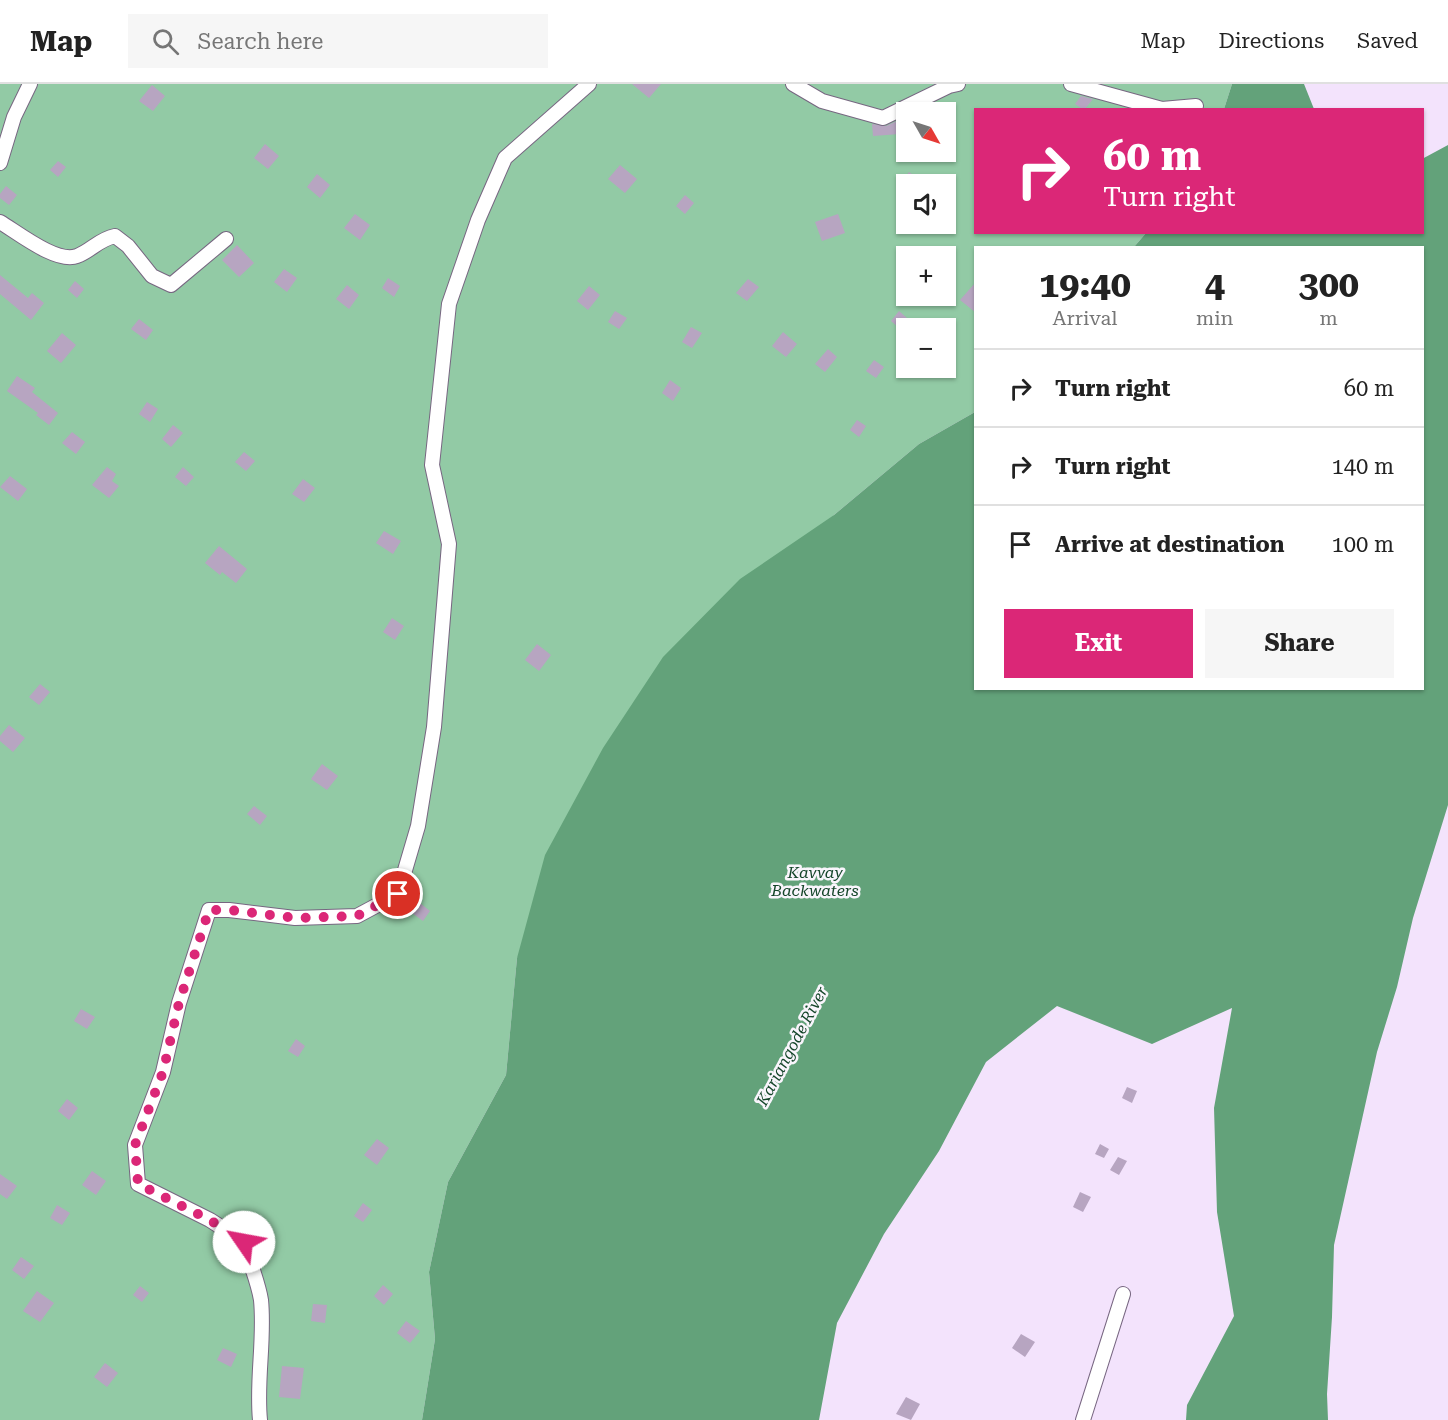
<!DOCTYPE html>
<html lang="en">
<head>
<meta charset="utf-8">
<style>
  body { margin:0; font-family:"Roboto Serif",serif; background:#f6f6f6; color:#222; height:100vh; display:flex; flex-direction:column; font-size:22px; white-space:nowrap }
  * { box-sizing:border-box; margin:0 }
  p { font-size:20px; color:#767676 }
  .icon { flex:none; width:33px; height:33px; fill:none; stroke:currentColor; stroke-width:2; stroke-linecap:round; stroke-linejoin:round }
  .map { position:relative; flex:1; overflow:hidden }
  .panel { position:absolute; left:974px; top:162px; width:450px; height:444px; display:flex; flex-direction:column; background:#fff; border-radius:0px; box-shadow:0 2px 4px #0004 }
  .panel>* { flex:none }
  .top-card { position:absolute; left:974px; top:24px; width:450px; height:126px; border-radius:0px; box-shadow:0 2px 4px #0004; background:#db2777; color:#fff; overflow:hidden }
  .needle { width:39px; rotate:129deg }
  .controls { position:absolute; left:896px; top:18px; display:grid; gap:12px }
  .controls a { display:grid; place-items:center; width:60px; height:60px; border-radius:0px; background:#fff; box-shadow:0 2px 4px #0004; font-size:30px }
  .pin { position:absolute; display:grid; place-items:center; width:51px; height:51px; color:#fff; margin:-26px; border:3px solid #fff; border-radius:50%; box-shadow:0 2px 6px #0007 }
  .me { position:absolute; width:66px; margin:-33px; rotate:303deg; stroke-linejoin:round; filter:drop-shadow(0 0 4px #0008) }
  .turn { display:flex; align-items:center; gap:21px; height:126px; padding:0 30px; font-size:27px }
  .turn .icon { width:78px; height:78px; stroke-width:2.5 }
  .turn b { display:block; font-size:42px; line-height:51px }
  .eta { display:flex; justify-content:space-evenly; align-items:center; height:102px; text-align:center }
  .eta b { font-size:36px; font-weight:700; line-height:42px }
  .action { display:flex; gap:12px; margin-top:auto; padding:12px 30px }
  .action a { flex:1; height:69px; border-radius:0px; background:#db2777; color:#fff; font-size:24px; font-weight:700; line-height:69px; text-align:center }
  .action a+a { background:#f6f6f6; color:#222 }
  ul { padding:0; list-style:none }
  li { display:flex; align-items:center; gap:18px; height:78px; padding:0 30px; border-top:2px solid #e0e0e0 }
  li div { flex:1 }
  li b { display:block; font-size:22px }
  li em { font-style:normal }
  header { display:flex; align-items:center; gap:36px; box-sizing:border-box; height:84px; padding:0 30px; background:#fff; border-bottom:2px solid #e0e0e0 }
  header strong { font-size:28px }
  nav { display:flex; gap:33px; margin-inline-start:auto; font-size:21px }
  .search { width:420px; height:54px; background:#f6f6f6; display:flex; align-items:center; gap:15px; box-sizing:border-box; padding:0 21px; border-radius:0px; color:#767676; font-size:22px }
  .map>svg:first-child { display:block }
</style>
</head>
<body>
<header>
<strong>Map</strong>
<div class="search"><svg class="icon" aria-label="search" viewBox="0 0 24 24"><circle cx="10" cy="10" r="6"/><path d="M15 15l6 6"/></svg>Search here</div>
<nav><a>Map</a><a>Directions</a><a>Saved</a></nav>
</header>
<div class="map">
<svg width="1448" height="1336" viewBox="0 0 1448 1336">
  <rect width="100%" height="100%" fill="#f3e3fc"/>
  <path fill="#92caa5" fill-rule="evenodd" d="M0,0H1232L1224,25L975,26V148L1146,149L1134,163L975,164V328L919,360L834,431L517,874L506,991L448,1098L429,1188L435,1255L422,1336H0ZM906,28H945V68H906ZM906,100H945V140H906ZM906,172H945V212H906ZM906,244H945V284H906Z"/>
  <path fill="#63a27a" d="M1232,0H1304L1314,25H1224Z
    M1448,61V721L1413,834L1397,903L1377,968L1334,1161L1332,1233L1327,1310L1328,1336H1186L1187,1321L1234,1232L1217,1128L1214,1024L1232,924L1152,960L1057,922L986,978L939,1067L884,1150L837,1239L819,1336H422L435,1255L429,1188L448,1098L506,991L517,874L545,771L603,664L663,573L740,495L834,431L919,360L975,328V604H1422V164L1134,163L1146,149L1422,148V75Z"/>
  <path fill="#b7a5c1" d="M632,0H661L649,14Z
    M152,1L165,12L153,27L139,17Z
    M1081,12L1093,15L1084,26L1075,20Z
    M899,36L900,50L873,52L872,40L886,42Z
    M265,60L279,72L268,85L254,74Z
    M58,77L66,83L58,93L50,86Z
    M620,81L637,95L625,109L608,95Z
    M909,88L926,100H900Z
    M317,90L330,101L320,114L307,103Z
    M6,102L17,111L9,121L0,114V110Z
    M685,111L694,119L685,130L676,122Z
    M355,130L370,141L360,156L344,144Z
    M838,130L845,149L822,157L815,138Z
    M237,161L254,179L239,193L222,176Z
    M284,185L297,194L287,208L274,198Z
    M0,191L28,214L32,209L44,219L31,236L0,210Z
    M388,194L400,202L394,213L382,204Z
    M748,195L759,203L747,217L736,209Z
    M75,197L84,205L77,214L68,206Z
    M975,199V228L960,216Z
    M347,201L359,211L349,225L336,215Z
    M589,202L600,211L588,226L577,217Z
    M615,227L627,234L619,245L608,238Z
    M899,227L907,234L899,244L891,237Z
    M139,235L153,246L146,256L131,245Z
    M691,243L702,249L692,264L682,258Z
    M783,248L797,260L786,273L772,262Z
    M62,249L76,261L61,279L47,267Z
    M828,265L837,273L825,288L815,280Z
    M874,276L884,283L876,294L866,287Z
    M17,292L35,304L32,308L58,329L49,341L36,331L38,329L7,307Z
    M670,296L681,304L673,317L662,309Z
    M147,318L158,325L150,338L139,330Z
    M857,336L866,342L859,353L850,346Z
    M173,341L183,349L171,363L162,355Z
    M72,348L85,358L76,370L62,359Z
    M244,368L255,377L246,387L235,378Z
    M107,383L116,390L112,397L119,402L109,414L92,401Z
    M183,383L194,393L186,402L175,393Z
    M10,392L27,405L18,417L0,403Z
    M303,395L315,404L304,418L292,410Z
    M384,447L401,457L393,470L376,459Z
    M219,462L247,485L236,499L222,488L220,491L205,479Z
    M392,534L404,542L395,556L383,548Z
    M537,560L551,571L539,587L525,576Z
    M40,600L50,608L39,621L29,613Z
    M9,641L25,654L13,668L0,657V652Z
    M322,680L338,692L327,706L311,695Z
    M254,722L267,732L260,741L247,730Z
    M420,819L430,827L423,837L412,829Z
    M81,925L95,933L87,945L74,937Z
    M296,955L305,962L298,973L288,967Z
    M1127,1003L1137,1007L1132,1019L1122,1014Z
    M67,1015L78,1024L69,1036L58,1027Z
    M377,1055L389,1064L377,1081L364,1071Z
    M1100,1060L1109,1065L1104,1074L1095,1070Z
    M1118,1073L1127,1077L1119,1091L1110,1086Z
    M92,1087L106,1097L96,1111L82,1101Z
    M0,1090L17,1102L7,1115L0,1110Z
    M1080,1108L1091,1113L1083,1128L1073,1123Z
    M363,1119L372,1126L363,1138L354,1132Z
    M57,1121L70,1129L62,1141L50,1134Z
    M21,1173L34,1182L24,1195L12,1186Z
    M383,1201L393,1210L384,1221L374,1212Z
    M140,1202L149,1209L142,1218L133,1211Z
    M37,1207L54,1219L40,1238L23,1227Z
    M313,1220L327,1221L325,1239L311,1237Z
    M406,1237L420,1247L410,1259L397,1249Z
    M1021,1250L1035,1258L1025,1273L1012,1264Z
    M223,1264L237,1270L231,1283L217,1276Z
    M105,1279L118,1289L107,1303L94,1293Z
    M282,1282L304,1284L300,1315L279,1313Z
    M906,1313L920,1320L911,1336L896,1330Z"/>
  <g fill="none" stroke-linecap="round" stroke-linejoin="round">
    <g stroke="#776681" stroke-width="16">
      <path id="street" d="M793,0L822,17L883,34L949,2L958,0
        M1071,0L1162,25L1196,22
        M0,79L14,33L30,0
        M0,138C17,148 57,180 77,172C91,167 99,155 115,152L128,162L152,192L171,201L226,155
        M260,1336C256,1296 265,1256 261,1216C258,1197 249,1177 244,1158L210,1136L138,1100L135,1061L163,988L179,919L209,826H229L295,834L357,832L398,810L418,742L434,643L449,460L432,381L449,220L478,136L505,74L589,0
        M1083,1336L1123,1210"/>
    </g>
    <use href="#street" stroke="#fff" stroke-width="14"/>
  </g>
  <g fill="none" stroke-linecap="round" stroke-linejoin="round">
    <path stroke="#db2777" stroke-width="10" stroke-dasharray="0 18" d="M244,1158L210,1136L138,1100L135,1061L163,988L179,919L209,826H229L296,834L357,832L398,810"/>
  </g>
  <g text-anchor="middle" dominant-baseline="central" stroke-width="5" stroke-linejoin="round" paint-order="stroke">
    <g font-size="16" font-style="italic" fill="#15462a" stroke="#f9f5fc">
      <text x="815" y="788">Kavvay<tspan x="815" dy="18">Backwaters</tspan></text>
      <text transform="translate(792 962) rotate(-62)">Kariangode River</text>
    </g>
  </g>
</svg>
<div class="controls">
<a><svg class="needle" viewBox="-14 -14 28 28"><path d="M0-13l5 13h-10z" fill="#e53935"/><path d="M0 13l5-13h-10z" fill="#767676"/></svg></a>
<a><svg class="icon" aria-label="sound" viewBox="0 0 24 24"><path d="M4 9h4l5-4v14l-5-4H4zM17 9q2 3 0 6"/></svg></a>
<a>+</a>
<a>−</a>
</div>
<div class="pin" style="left:398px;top:810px;background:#d93025"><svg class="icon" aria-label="arrive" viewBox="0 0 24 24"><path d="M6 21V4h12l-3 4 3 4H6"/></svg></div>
<svg class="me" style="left:244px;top:1158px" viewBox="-20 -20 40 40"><circle r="19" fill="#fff"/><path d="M0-13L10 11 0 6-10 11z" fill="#db2777"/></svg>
<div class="top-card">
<div class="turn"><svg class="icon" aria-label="right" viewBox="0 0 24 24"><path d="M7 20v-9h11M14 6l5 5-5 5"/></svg><div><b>60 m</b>Turn right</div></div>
</div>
<section class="panel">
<div class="eta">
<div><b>19:40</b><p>Arrival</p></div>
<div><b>4</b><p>min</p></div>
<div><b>300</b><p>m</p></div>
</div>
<ul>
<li><svg class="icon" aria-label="right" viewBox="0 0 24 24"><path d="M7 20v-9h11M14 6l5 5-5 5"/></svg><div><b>Turn right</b></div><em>60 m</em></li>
<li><svg class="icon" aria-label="right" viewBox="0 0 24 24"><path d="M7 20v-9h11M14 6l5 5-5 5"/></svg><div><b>Turn right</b></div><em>140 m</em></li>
<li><svg class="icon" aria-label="arrive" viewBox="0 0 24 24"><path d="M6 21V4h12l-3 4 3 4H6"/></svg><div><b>Arrive at destination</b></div><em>100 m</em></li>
</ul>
<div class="action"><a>Exit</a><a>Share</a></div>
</section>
</div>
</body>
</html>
